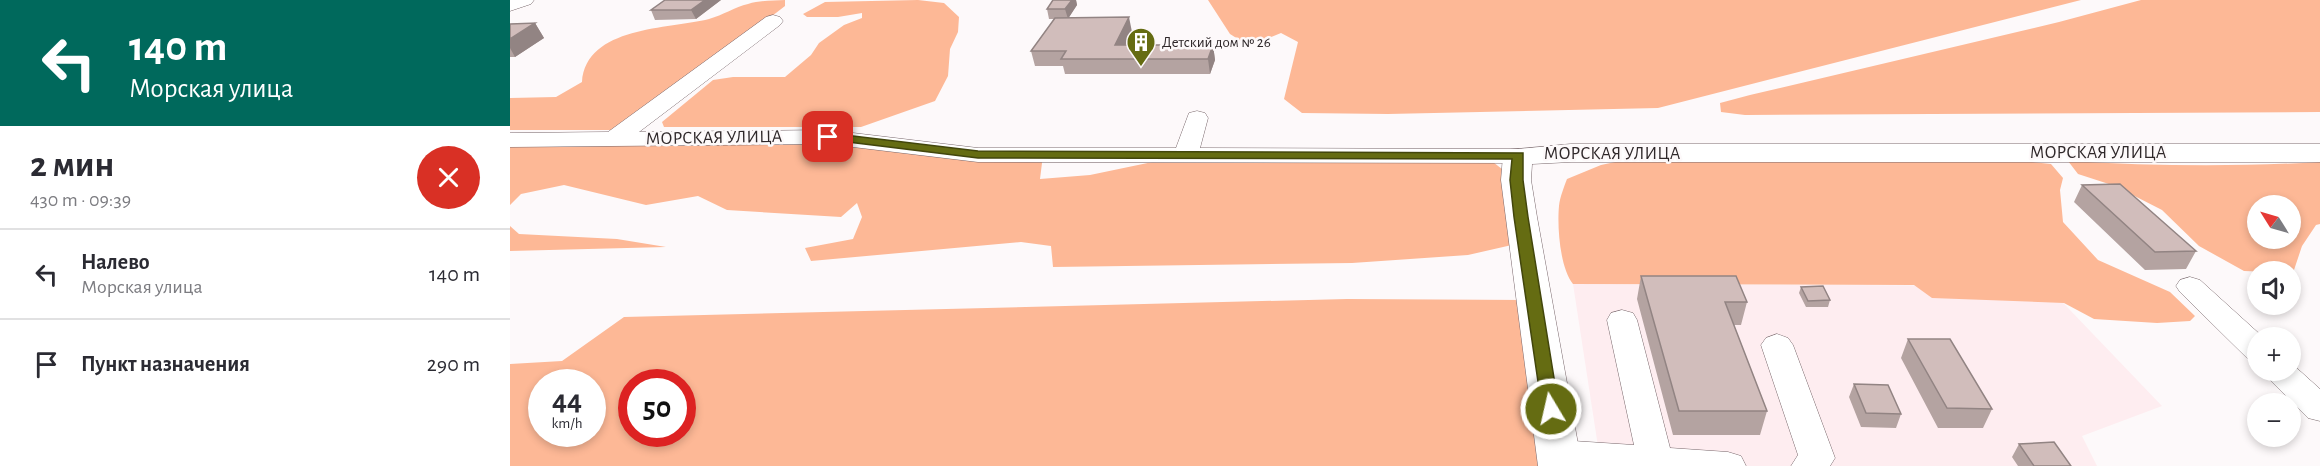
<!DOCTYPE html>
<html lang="ru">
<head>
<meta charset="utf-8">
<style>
  body { margin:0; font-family:"Alegreya Sans",sans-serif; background:#f2f2f3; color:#2b2b33; height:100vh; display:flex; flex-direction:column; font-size:22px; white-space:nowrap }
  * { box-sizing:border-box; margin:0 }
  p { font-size:20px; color:#7c7c81 }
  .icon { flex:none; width:33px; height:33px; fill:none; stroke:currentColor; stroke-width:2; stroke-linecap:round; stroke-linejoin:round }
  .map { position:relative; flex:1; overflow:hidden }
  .drawer { display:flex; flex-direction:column; background:#fff; width:510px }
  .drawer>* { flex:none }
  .banner { background:#00695c; color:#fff; overflow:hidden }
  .needle { width:39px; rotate:307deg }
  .tools { position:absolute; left:1737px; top:195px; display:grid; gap:12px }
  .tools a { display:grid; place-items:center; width:54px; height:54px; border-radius:50%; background:#fff; box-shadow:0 3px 9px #0003; font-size:30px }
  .speed { position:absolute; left:18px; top:369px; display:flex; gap:12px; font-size:30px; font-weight:700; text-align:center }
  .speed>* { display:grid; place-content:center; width:78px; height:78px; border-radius:50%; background:#fff; box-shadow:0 3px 9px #0003; line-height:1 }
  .speed small { font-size:15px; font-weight:400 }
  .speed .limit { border:9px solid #d22; background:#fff; color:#111 }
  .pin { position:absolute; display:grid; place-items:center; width:51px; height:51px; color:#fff; margin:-26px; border-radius:12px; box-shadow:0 3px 9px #0006 }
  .me { position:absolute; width:66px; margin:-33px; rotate:351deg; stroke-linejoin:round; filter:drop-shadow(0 0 4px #0008) }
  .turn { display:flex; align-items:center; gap:21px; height:126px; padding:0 30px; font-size:27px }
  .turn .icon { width:78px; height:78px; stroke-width:2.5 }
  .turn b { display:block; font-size:42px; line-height:51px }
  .round { display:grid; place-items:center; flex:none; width:63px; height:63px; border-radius:32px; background:#f2f2f3 }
  .summary { display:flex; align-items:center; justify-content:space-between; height:102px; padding:0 30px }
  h1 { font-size:36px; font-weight:600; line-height:45px }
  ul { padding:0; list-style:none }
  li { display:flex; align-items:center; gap:18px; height:90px; padding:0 30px; border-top:2px solid #e1e1e2 }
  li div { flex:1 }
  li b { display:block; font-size:22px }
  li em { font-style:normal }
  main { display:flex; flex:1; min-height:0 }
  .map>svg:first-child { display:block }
</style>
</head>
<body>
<main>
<section class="drawer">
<div class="banner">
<div class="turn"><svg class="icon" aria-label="left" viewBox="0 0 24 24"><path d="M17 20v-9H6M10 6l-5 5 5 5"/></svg><div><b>140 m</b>Морская улица</div></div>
</div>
<div class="summary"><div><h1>2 мин</h1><p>430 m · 09:39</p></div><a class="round" style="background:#d93025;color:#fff"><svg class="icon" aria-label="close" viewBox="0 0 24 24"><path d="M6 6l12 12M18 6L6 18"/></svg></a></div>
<ul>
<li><svg class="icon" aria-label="left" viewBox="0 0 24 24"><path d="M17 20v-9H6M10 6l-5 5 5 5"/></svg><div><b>Налево</b><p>Морская улица</p></div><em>140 m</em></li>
<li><svg class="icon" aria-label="arrive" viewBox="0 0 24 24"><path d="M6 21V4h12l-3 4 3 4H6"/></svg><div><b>Пункт назначения</b></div><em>290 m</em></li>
</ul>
</section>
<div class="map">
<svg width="1810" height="466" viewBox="0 0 1810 466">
  <rect width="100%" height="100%" fill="#fdf9fa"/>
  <path fill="#feedf0" d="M1063,284L1537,286L1652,406L1572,436L1587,466H1091Z"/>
  <path fill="#fdb896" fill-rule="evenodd" d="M275,0V6L209,57L103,130H0V98L46,97L72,82C76,26 159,29 199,19C213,15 225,7 238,4C250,0 263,1 275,0Z
    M408,0L434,3L449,17L448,32L440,49L438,76L425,101L351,127H154L152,122L203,80L223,77H275L301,55L309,43L334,25L352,18V13L328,17H297L293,14L315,2Z
    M698,0H1571L1148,108L878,114L792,113L774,99L788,42L771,33L739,46L720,34Z
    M1631,0H1810V112L1235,115L1211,112L1210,103L1240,95L1549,22Z
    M318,137L533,155L530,179L580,175L676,155H974L1006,180L1015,242L958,255L842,263L543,267L541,246L511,242L301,261L295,248L343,239L352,217L347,203L331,217L217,210L188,196L136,205L54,185L11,194L0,205V140Z
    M1124,158L1494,159L1541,164L1553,178L1550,190L1553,222L1588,260L1660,292L1685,316L1680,321L1647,323L1584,319L1554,303L1422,298L1404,285L1063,284C1050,268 1047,227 1049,206C1050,197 1054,187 1057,179L1091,165Z
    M1558,161C1642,166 1726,167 1810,162V224L1806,225L1792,246L1783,273L1734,271L1689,246L1652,210L1605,186L1568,174ZM1748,206H1780V238H1748Z
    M0,226L9,234L107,239L156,247L0,251Z
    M837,299L1024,300L1050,466H0V364L52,361L114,317ZM32,382H82V434H32ZM122,382H172V434H122Z"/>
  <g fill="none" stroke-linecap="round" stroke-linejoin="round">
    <g stroke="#79686c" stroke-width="1">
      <path id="minor" d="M0,0H24L21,4L0,11Z
        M263,15L270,17L273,21L270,25L129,132L318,130L468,148H666L679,113L687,111L695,113L698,118L690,148L1008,149L1017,151L1020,156L1017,161L1008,163L468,162L318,144L0,147V133L98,132L256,17Z
        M1680,277L1690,280L1754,338H1748V361L1737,358L1670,292L1666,286L1670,280Z
        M1112,310L1123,313L1127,320L1160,448L1218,452L1231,456L1236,466H1047L1036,463L1030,453L1036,443L1048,440L1124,445L1097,320L1101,313Z
        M1267,334L1278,338L1283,345L1325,458L1320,466H1281L1288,455L1251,345L1256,338Z
        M1780,362L1810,389V421L1798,418L1758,378L1753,370H1780Z"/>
    </g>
    <g stroke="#79686c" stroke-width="1">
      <path id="major" d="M1061,144H1810V162H1061L1022,164L1021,180L1027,217L1072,466H1028L991,180L993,156L998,150Z"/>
    </g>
    <use href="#minor" fill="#fff" fill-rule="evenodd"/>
    <use href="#major" fill="#fff" fill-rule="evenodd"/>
  </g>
  <path fill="#b4a3a1" d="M211,0L186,19L145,20L141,10Z
    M543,0H566L567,5L558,18L622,32L615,45H703L705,60L700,74H555L553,66H525L521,51L544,19H539L537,9Z
    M25,23L34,38L5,57H0V24Z
    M1572,185L1686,251L1676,269L1635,270L1564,202Z
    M1131,276L1237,302L1231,325H1224L1257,411L1250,435H1163L1127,299Z
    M1291,287L1320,300L1318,307H1296L1289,293Z
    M1398,339L1482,409L1473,428H1428L1391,358Z
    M1344,384L1391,414L1386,428L1351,427L1339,397Z
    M1509,444L1561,466H1508L1502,457Z"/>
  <path fill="#928483" d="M195,0H211L186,19L181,10Z
    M562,0H566L567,5L558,19L555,9Z
    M619,17L622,32L608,60L605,45Z
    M25,23L34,38L5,57L0,48V39Z
    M703,45L705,60L700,74L698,59Z"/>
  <path fill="#d1bdbb" stroke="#928483" stroke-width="1.5" d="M155,0H195L181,10H141Z
    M543,0H562L555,9H537Z
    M619,17L605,45H703L698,59H551L556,51H521L545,18Z
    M25,23L0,39V24Z
    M1610,184L1686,251L1645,252L1572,185Z
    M1131,276H1226L1237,302H1215L1257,411H1169Z
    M1313,286L1320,300L1298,301L1291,287Z
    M1398,339H1440L1482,409L1437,408Z
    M1344,384L1378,385L1391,414L1356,413Z
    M1544,442L1561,466H1524L1509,444Z"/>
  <path fill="#656c12" stroke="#42460c" stroke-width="1.5" d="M318,133L468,151L1013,153V180L1018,217L1049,409L1047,414L1041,416L1035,414L1032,409L1004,217L1000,180L1002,159L468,158L314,139V134Z"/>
  <defs>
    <g id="building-pin" transform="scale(1.5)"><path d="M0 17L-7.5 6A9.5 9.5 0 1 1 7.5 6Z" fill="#656c12" stroke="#fdf9fa"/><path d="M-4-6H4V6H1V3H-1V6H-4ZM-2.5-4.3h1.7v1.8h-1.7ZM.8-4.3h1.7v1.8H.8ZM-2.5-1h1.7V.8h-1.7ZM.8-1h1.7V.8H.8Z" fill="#fff"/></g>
  </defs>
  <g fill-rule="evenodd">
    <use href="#building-pin" x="631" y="42"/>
  </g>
  <g text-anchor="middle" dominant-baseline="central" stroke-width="5" stroke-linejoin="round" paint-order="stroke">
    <g font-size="15" fill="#2f282a" stroke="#fdf9fa" text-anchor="start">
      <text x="652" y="42">Детский дом № 26</text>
    </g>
    <g font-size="18" fill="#2f282a" stroke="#fdf9fa">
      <text transform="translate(204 138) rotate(-1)">МОРСКАЯ УЛИЦА</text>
      <text x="1588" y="153">МОРСКАЯ УЛИЦА</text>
      <text x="1102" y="154">МОРСКАЯ УЛИЦА</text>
    </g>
  </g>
</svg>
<div class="tools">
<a><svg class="needle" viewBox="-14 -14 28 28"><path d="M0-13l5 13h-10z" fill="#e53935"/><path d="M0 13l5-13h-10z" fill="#7c7c81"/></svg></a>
<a><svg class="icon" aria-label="sound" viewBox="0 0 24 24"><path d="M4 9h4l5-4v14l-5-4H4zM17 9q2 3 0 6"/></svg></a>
<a>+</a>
<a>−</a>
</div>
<div class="speed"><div>44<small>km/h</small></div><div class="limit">50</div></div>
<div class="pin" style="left:318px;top:137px;background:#d93025"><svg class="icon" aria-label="arrive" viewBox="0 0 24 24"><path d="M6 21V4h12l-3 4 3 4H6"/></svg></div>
<svg class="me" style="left:1041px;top:409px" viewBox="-20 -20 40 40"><circle r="17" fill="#656c12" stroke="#fff" stroke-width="3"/><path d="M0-11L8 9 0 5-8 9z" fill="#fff"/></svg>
</div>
</main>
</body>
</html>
